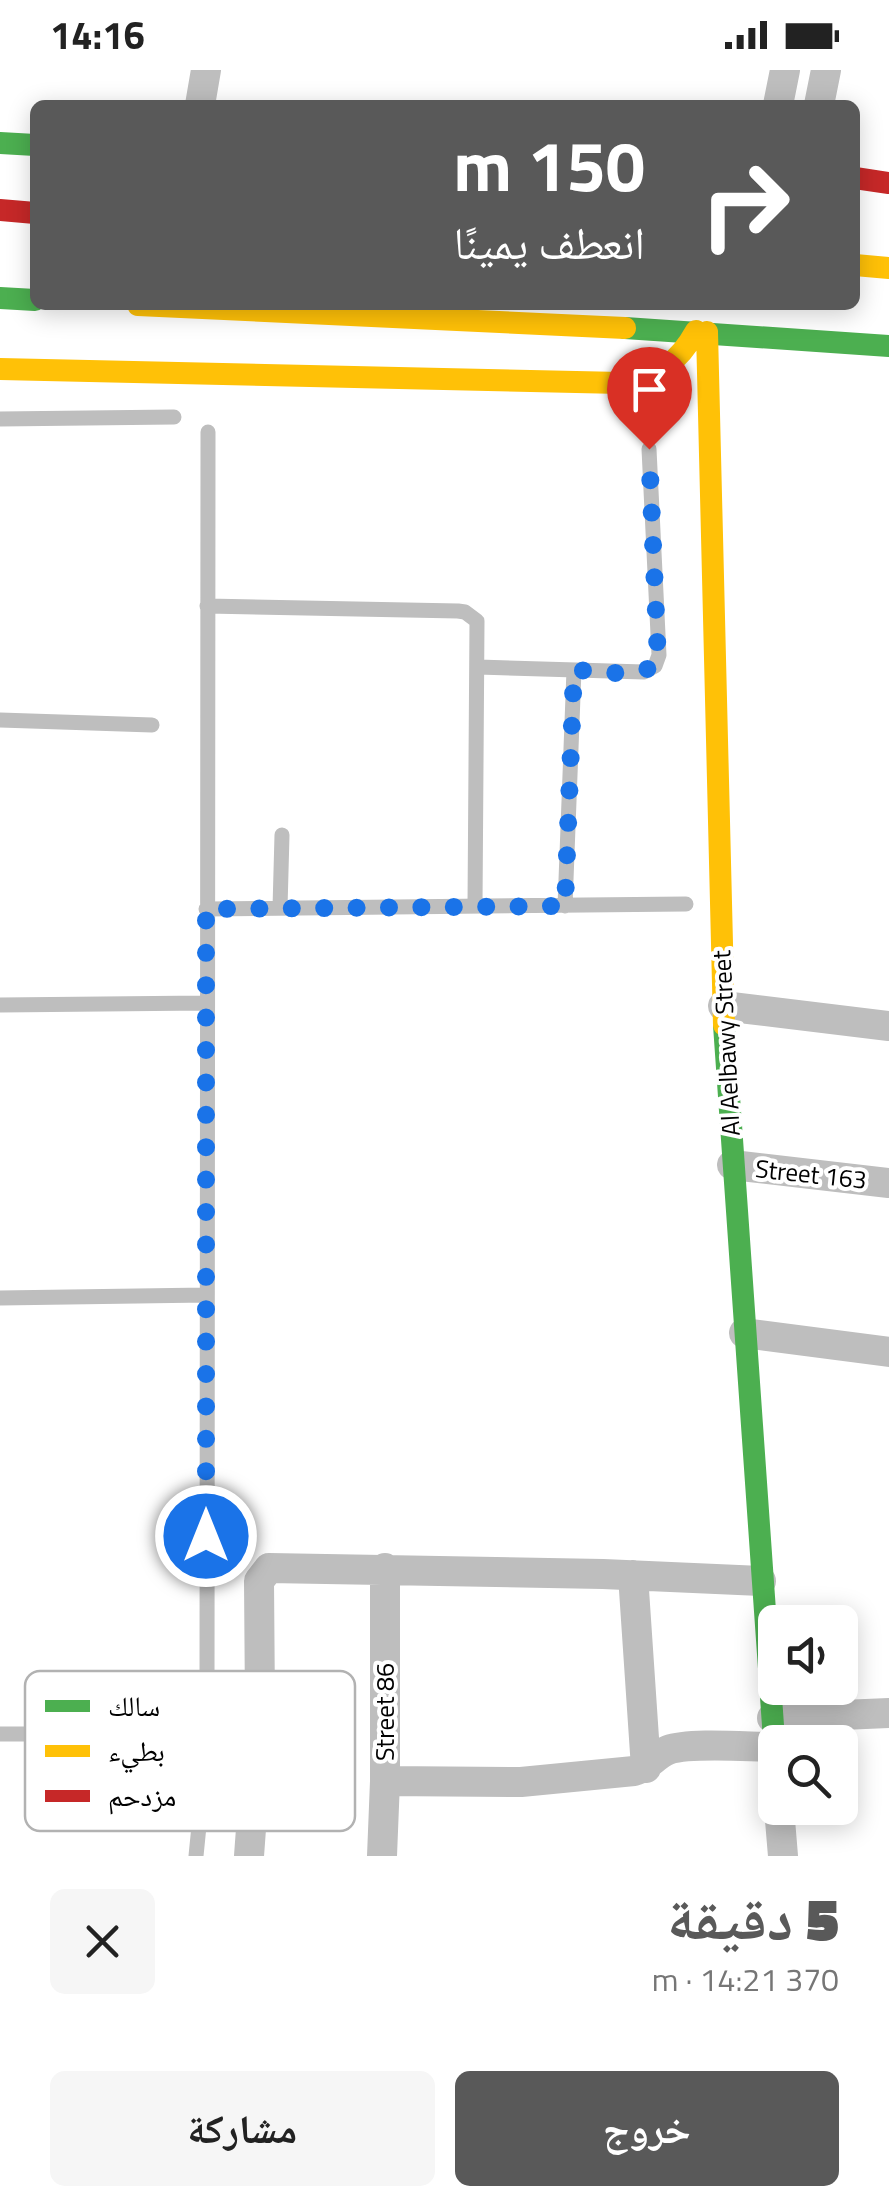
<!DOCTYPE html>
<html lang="ar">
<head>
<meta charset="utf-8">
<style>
  body { margin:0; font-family:"Titillium Web","Noto Naskh Arabic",sans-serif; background:#f6f6f6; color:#222; direction:rtl; height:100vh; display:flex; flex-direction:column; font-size:38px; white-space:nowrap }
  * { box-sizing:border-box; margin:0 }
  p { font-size:32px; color:#767676 }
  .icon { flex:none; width:55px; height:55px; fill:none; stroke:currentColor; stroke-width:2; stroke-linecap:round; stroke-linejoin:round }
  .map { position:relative; height:1786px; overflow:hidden; direction:ltr }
  .drawer { display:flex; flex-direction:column; background:#fff; flex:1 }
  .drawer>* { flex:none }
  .hud { position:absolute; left:30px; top:30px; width:830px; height:210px; border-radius:15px; box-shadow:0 5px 25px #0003; direction:rtl; background:#595959; color:#fff; overflow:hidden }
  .buttons { position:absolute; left:758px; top:1535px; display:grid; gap:20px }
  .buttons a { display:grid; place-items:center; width:100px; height:100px; border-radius:15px; background:#fff; box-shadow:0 5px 25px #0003; font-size:50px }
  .pin { position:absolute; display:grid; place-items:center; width:85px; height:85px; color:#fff; margin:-102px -42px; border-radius:50% 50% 50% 0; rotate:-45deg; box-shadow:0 0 10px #0007 }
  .pin .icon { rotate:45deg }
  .me { position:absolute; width:110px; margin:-55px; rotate:0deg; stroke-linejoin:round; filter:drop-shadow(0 0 8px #0008) }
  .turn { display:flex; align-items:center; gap:35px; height:210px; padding:0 50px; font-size:45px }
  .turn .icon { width:130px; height:130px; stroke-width:2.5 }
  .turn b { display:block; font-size:70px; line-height:85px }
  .round { display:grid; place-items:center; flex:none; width:105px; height:105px; border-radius:15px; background:#f6f6f6 }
  .head { display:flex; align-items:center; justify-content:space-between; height:170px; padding:0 50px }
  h1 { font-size:60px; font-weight:800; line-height:75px; color:#595959 }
  .button { display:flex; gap:20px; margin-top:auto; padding:20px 50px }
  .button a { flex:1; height:115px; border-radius:15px; background:#595959; color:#fff; font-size:40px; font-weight:800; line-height:115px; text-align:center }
  .button a+a { background:#f6f6f6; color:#222 }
  .status { display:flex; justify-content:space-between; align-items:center; height:70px; padding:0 50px; background:#fff; direction:ltr }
  .status svg { height:28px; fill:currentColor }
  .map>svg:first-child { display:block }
</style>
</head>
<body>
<div class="status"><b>14:16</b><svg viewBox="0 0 49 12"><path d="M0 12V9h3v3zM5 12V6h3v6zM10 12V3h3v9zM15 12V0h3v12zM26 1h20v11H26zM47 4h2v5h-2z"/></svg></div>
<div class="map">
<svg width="889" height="1786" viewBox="0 0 889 1786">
  <rect width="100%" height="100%" fill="#fff"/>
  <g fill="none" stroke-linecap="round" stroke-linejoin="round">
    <path stroke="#bebebe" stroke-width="15" d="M0,349L174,347
      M207,536L458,541L465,542L477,551L475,836
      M478,597L644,602L655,596L659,585L649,379
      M0,650L152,655
      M565,836L574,600
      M280,838L282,765
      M206,839L686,834
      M0,935L205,933
      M0,1228L206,1225
      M0,1664H206
      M196,1786L204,1706L207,1625L208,362"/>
    <path stroke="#bebebe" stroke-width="30" d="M200,35L206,0
      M778,35L785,0
      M819,35L826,0
      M723,936L889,956
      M732,1095L889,1113
      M744,1263L889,1282
      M633,1505L646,1698
      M772,1648L889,1643
      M385,1711L521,1712L634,1701C649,1697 655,1685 668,1680C690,1672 749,1677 774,1677
      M779,1738L783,1786
      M249,1786L260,1637L259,1511L269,1498L603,1504L761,1511
      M382,1786L385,1711V1498"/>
    <path stroke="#4caf50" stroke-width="22" d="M0,73L35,75
      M0,228L35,230
      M625,258L889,276
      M724,955L775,1684"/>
    <path stroke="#ffc107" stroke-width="22" d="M855,195L889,198
      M138,235L625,258
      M707,262L724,955
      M0,299L621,313C657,308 679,292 696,261"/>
    <path stroke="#c62828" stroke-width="22" d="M855,108L889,113
      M0,140L35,143"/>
  </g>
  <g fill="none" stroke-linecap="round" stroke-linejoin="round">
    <path stroke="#1a73e8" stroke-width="18" stroke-dasharray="0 32.4" d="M206,1466V839L565,836L574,600C597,600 643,611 658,591L649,379"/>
  </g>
  <g text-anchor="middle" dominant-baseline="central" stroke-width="8" stroke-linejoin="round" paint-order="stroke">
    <g font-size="25" fill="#000" stroke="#fff">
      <text transform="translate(726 973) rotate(-93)">Al Aelbawy Street</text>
      <text transform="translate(811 1104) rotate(6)">Street 163</text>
      <text transform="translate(385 1642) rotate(-90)">Street 86</text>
    </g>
  </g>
  <rect x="25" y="1601" width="330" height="160" rx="15" fill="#fff" stroke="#b2b2b2" stroke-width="2.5"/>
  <rect x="45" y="1630" width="45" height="12" fill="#4caf50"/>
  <rect x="45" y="1675" width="45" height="12" fill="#ffc107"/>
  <rect x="45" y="1720" width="45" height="12" fill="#c62828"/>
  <g font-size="28" fill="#000">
    <text x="108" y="1646">سالك</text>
    <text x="108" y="1691">بطيء</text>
    <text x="108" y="1736">مزدحم</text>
  </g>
</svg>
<div class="buttons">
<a><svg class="icon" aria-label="sound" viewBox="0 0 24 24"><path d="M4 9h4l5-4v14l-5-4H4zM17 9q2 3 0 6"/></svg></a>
<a><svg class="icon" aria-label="search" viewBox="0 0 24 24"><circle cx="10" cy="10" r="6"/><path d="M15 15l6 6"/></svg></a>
</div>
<div class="pin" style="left:649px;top:379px;background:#d93025"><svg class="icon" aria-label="arrive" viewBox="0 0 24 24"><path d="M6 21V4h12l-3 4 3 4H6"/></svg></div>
<svg class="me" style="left:206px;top:1466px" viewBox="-20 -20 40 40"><circle r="17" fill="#1a73e8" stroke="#fff" stroke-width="3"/><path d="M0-11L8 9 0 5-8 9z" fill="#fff"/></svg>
<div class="hud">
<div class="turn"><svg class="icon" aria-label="right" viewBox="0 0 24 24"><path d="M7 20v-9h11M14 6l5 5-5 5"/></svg><div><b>150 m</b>انعطف يمينًا</div></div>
</div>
</div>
<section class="drawer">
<div class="head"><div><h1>5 دقيقة</h1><p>370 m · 14:21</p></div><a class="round"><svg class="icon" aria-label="close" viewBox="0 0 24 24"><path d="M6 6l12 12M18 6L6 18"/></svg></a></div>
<div class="button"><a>خروج</a><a>مشاركة</a></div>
</section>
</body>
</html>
